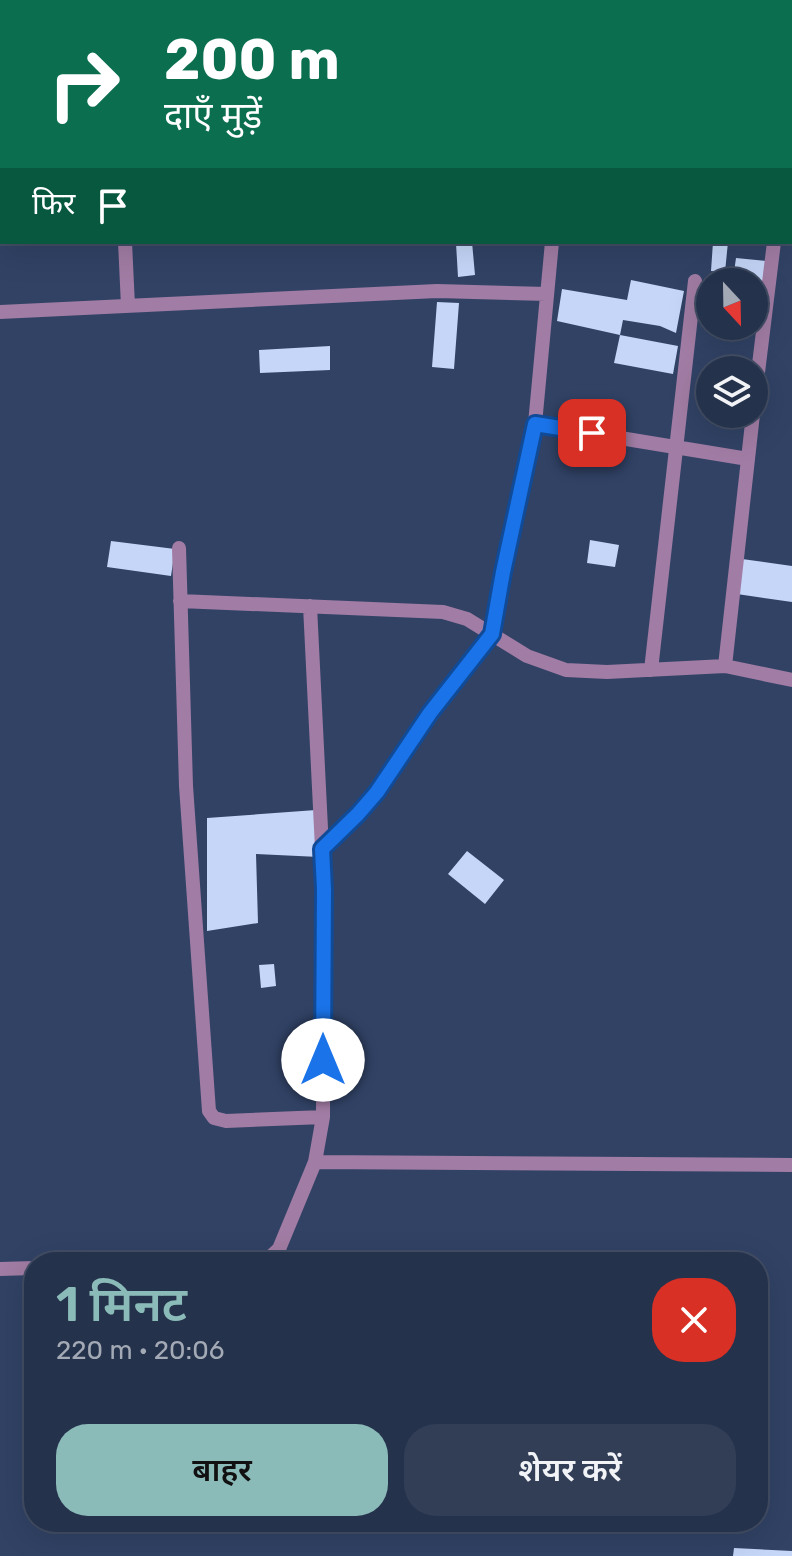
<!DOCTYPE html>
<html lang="hi">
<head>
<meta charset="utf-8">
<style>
  body { margin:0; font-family:Rubik,"Noto Sans Devanagari",sans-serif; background:#313e56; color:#f1f3f6; height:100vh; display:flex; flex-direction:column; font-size:30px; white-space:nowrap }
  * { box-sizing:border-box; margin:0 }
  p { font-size:26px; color:#a3aab5 }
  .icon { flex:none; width:44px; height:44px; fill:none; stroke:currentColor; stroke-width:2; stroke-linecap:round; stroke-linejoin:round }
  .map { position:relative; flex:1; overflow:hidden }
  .drawer { position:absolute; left:24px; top:1252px; width:744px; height:280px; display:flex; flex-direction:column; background:#25324c; border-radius:32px; box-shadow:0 8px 32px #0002,0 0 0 2px #424d64 }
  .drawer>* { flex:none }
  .banner { position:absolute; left:0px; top:0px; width:792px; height:244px; box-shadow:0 8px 32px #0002,0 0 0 2px #424d64; background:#0b6e4f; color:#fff; overflow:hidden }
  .needle { width:52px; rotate:158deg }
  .controls { position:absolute; left:696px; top:268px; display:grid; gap:16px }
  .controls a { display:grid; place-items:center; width:72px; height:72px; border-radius:50%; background:#25324c; box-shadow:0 8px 32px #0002,0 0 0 2px #424d64; font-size:40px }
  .pin { position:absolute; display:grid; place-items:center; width:68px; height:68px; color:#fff; margin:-34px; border-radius:16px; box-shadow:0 4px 12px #0006 }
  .me { position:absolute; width:88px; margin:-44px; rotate:0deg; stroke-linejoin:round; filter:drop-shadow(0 0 6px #0008) }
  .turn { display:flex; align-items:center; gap:28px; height:168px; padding:0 32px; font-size:36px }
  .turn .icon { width:104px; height:104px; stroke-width:2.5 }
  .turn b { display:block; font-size:56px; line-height:68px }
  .then { display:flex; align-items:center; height:76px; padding:0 32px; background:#0003; gap:16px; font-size:30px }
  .round { display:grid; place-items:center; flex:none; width:84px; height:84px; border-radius:32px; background:#313e56 }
  .head { display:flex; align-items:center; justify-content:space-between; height:136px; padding:0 32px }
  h1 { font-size:48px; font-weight:600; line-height:60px; color:#8bbbb9 }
  .cta { display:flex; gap:16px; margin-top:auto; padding:16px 32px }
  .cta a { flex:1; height:92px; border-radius:32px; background:#8bbbb9; color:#111; font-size:32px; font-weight:600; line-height:92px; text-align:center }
  .cta a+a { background:#313e56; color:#f1f3f6 }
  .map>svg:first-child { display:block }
</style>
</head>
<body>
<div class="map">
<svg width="792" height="1556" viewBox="0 0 792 1556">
  <rect width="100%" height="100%" fill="#314265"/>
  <path fill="#c5d6f8" d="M458,242H472L475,275L458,277L456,243Z
    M713,242H728L725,272L711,271Z
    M736,258L766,261L764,281L733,279Z
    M631,280L684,291L676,333L660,326L623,320L620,335L557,321L562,289L627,300Z
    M437,302L459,303L454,369L432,367Z
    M620,335L678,346L673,374L614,363Z
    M330,346V370L260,373L259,350Z
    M590,540L619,545L615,567L587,563Z
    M111,541L175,549L171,576L107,567Z
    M742,559L792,566V602L737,594Z
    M316,810L319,857L256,854L258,923L207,931V818Z
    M467,851L504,880L485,904L448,874Z
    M274,964L276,986L261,988L259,965Z
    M734,1548L792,1551V1556H733Z"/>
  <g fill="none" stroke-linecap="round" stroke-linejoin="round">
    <path stroke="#a17ca4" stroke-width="14" d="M111,0V2
      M488,0V2
      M0,156H2
      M790,187H792
      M125,242L128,306
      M0,312L437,291L547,294
      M754,405L774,242
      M535,424L748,459
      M179,548L186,786L209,1111L214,1118L226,1121L323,1117
      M180,601L443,612L467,619L527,656L566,670L607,672L725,666L792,680
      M725,666L753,414
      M651,670L695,281
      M322,849L358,814L377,792L430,713L492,634L503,572L535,424L552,242
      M315,1162L792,1165
      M259,1262L267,1260L279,1249L315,1162L323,1117L324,889L310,606
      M0,1269L34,1268"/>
  </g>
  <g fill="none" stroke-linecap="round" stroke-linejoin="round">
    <g stroke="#114b97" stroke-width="20">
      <path id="route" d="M323,1060L324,889L322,849L358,814L377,792L430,713L492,634L503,572L535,424L592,433"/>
    </g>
    <use href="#route" stroke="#1a73e8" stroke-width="14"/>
  </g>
</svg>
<div class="controls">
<a><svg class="needle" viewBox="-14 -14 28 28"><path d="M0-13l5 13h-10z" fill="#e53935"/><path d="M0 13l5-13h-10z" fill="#a3aab5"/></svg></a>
<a><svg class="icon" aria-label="layers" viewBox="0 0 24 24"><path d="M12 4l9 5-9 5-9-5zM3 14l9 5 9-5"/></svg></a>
</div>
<div class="pin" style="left:592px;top:433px;background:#d93025"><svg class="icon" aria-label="arrive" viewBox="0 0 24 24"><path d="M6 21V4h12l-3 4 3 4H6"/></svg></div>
<svg class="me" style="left:323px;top:1060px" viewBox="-20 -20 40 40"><circle r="19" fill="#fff"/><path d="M0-13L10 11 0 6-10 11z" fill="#1a73e8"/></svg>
<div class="banner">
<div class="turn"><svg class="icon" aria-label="right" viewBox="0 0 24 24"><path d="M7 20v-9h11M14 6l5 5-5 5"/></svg><div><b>200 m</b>दाएँ मुड़ें</div></div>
<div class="then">फिर<svg class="icon" aria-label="arrive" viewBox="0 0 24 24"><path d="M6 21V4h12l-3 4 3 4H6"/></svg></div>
</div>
<section class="drawer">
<div class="head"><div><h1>1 मिनट</h1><p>220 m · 20:06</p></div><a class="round" style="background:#d93025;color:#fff"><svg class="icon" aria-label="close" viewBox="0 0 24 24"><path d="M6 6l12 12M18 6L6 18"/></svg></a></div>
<div class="cta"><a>बाहर</a><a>शेयर करें</a></div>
</section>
</div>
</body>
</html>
